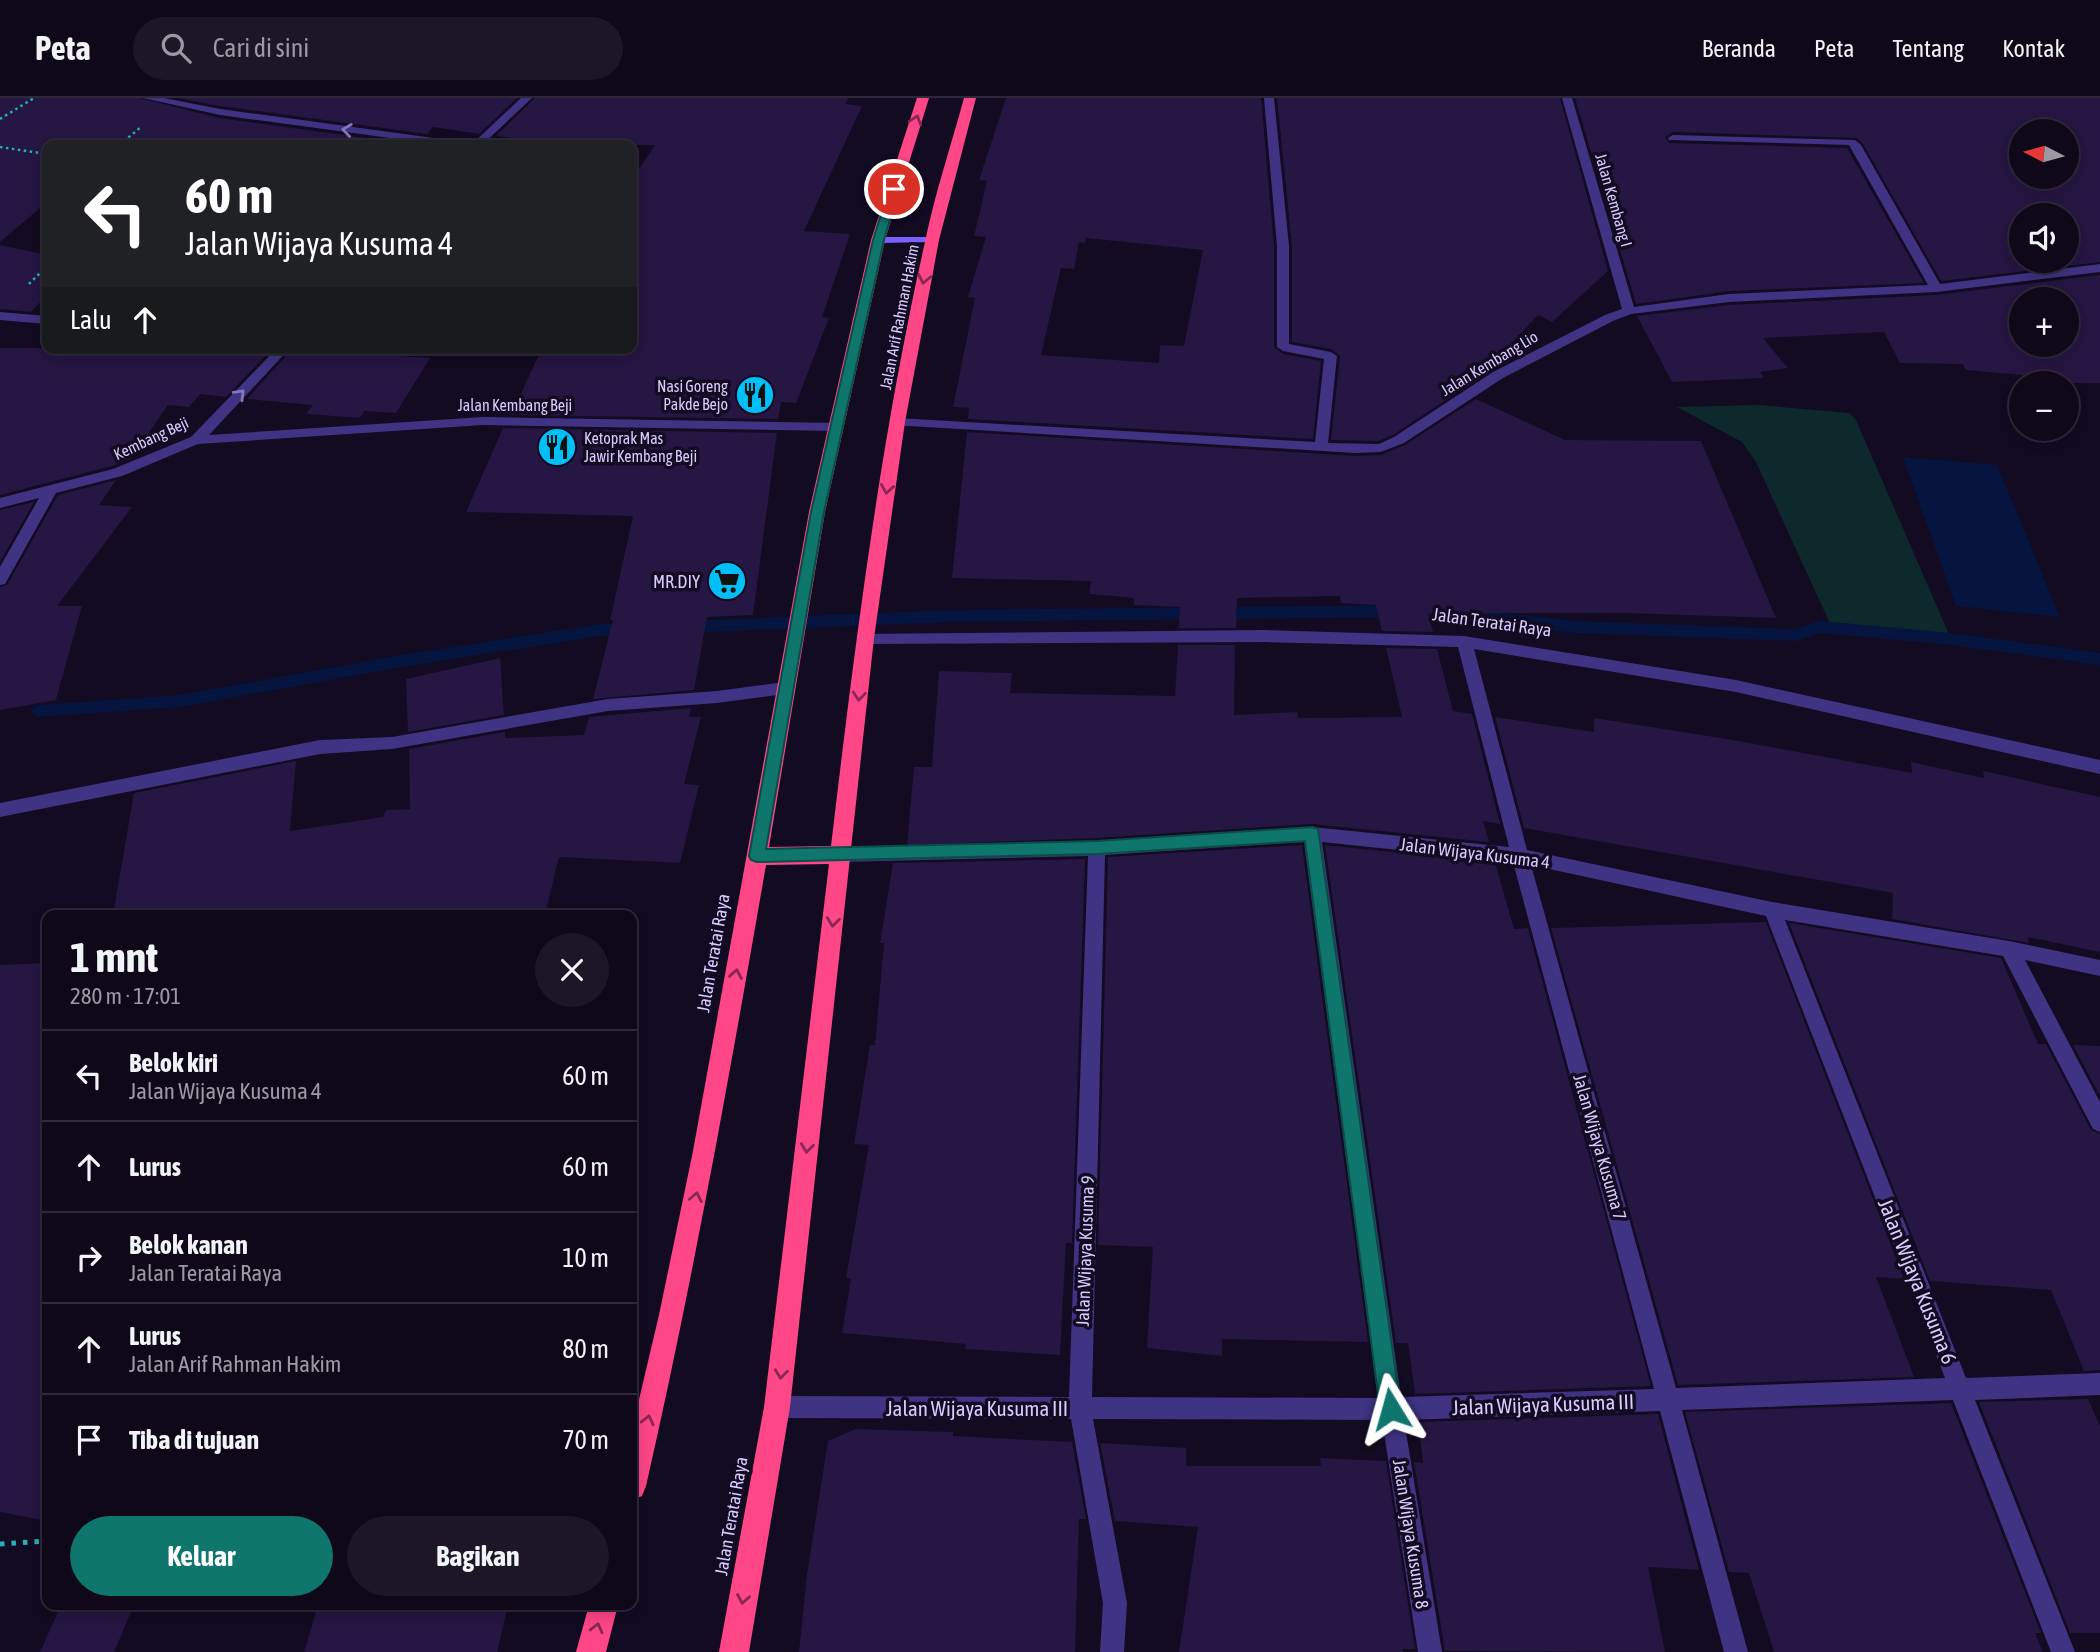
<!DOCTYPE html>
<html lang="id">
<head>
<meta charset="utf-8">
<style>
  body { margin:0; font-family:"Asap Condensed",sans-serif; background:#1c1626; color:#f1f3f6; height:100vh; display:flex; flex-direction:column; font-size:26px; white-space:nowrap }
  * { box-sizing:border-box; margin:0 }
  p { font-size:23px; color:#9b9aa2 }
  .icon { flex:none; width:38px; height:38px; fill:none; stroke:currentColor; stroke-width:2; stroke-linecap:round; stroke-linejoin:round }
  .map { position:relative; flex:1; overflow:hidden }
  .details { position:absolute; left:42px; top:812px; width:595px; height:700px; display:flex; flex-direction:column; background:#0e0819; border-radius:14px; box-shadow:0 4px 18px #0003,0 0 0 2px #2e2938 }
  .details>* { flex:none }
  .hud { position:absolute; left:42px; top:42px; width:595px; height:214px; border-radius:14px; box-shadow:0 4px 18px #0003,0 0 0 2px #2e2938; background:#202124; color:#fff; overflow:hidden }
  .needle { width:46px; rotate:276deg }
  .fabs { position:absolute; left:2009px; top:21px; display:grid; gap:14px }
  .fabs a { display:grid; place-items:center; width:70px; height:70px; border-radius:50%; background:#0e0819; box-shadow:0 4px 18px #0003,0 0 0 2px #2e2938; font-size:35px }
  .pin { position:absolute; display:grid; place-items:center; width:60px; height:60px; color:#fff; margin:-30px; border:4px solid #fff; border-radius:50%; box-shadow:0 2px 7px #0007 }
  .me { position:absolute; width:77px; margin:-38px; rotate:352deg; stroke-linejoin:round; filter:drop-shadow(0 0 5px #0008) }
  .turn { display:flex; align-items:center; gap:24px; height:147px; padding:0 28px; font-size:32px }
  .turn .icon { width:91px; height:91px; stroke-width:2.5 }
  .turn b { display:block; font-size:49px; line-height:60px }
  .then { display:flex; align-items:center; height:66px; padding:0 28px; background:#0003; gap:14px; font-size:26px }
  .round { display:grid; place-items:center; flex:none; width:74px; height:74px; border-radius:37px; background:#1c1626 }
  .head { display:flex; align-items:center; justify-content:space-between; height:119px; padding:0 28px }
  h1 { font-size:42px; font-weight:700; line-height:52px }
  .primary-button { display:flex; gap:14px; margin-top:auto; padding:14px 28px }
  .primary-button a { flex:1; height:80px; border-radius:42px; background:#0f766e; color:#fff; font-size:28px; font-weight:700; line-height:80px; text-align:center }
  .primary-button a+a { background:#1c1626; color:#f1f3f6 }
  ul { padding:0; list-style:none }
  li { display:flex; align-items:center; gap:21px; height:91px; padding:0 28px; border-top:2px solid #2e2938 }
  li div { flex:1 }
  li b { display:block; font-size:26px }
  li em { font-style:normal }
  header { display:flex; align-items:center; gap:42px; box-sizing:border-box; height:98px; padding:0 35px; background:#0e0819; border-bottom:2px solid #2e2938 }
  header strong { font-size:33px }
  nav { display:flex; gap:38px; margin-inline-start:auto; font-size:24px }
  .search { width:490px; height:63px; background:#1c1626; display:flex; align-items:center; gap:18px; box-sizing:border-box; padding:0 24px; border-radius:38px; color:#9b9aa2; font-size:26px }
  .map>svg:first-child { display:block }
</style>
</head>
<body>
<header>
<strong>Peta</strong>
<div class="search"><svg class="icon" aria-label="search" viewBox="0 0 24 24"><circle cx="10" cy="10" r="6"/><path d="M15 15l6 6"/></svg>Cari di sini</div>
<nav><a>Beranda</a><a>Peta</a><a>Tentang</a><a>Kontak</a></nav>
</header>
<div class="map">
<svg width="2100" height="1554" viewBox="0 0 2100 1554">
  <rect width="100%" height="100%" fill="#120b21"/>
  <path fill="#0e292b" d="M1759,307L1849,315L1856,322L1951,541L1832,530L1756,364L1742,344L1677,309Z"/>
  <path fill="#061440" d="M1903,359L1997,367L2060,519L1956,508Z"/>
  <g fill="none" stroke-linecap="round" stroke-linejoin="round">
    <path fill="#061440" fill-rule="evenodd" d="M1401,507L1409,513L1401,519L949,524L684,535L676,529L684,523L949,512Z
      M1432,507L1576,523L1795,531L1819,523L1832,524L1951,535L2100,555V567L1951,547L1832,536L1820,535L1796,543L1576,535L1432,519L1424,513Z
      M635,525L643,531L635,537L600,538L396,570L180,609L38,619L30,613L38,607L180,597L396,558L600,526Z"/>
  </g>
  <path fill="#251643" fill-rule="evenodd" d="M0,0H140L219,20L418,47H47V104L0,144Z
    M178,0H517L479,36L433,29L427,36L220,8Z
    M535,0H849L845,6L862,8L804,133L850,136L822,219L829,220L796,305L781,304L778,321L511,317L542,250H632V82L655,47H564L496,38Z
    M1006,0H1261L1274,148V249L1283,256L1321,263L1313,341L968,321L969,310L953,309L975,200L968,199L986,139L974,138L987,83L979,82ZM1086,140L1203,152L1184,248L1160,247L1159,265L1041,257L1061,170L1074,171L1079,144L1085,145Z
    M1277,0H1560L1608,173L1552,224L1538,217L1479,280L1393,337L1378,343L1331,342L1340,258L1331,251L1292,244V148Z
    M1575,0H2100V164L1941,183L1863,46L1857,40L1673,34L1665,39L1669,45L1847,50L1924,185L1729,193L1636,206ZM2021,33H2067V79H2021ZM2021,117H2067V163H2021Z
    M0,147L47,157V197L31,214L0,211Z
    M2100,177V285H2027L2023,277L1966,272L1963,266L1900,265L1884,234L1763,240L1788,270L1760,274L1764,280L1672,284L1637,218L1729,207L1936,197ZM2021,201H2067V247H2021Z
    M0,250H273L226,299L200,296L189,309L168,307L131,361L112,368L0,397Z
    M293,250H383L377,257L430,260L396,315L364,313L360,320L306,316L313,307L247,301Z
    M1476,301L1565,342L1701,343L1776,520L1624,515H1428L1433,534L1382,533L1376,507L1341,505L1340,498L1237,500L1236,530H1179L1180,509L1134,507V500L1089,496L1091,483L952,480L967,334L1355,358L1381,357L1405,347Z
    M503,330L777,335L753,517L707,519L694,592L593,601L613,522H610L633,418L466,414Z
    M116,382L99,407L132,409L57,508H82L56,602L0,612V489L7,487L58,397Z
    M34,404L0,464V412Z
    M1178,547H1235L1234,617L1297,614L1298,620L1402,619L1386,550L1437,551L1453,613L1472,616L1500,726L1483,723L1489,744L1312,726L1097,740L907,747L914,669H932L939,573L1012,575L1010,595L1175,598Z
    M500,560L504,617L408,634L406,581Z
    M691,610L689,619H701L684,686L699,687L680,765L559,759L545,817H113L134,695L296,663L290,733L383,719L386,712L410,711L409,651L505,634V640L584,637L589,619Z
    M1495,619L1594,634V620L1727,641L1912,675L1911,664L1984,680L1983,673L2100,699V854L2028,839L2029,845L1892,821L1893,795L1524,730Z
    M1302,747L1368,1244L1222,1241V1258L1147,1250L1153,1149L1098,1147L1108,759Z
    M1325,747L1495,765L1514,831L1528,830L1651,1288L1415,1296L1408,1245H1396Z
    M1085,761L1072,1145H1066L1060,1257L965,1251L966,1246L842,1235L851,1181L846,1180L869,1047L854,1046L870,947H875L884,845H880L893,765Z
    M1766,824L1904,1181L1876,1179L1914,1279L1678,1287L1551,830Z
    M1789,825L2001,860L2038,946H2046L2091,1032L2100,1036V1272L2084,1273L2051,1192L1930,1183Z
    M47,865V1423L0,1414V867Z
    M2073,947L2100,948V998Z
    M2088,1301L2100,1328V1535H2070L1979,1304Z
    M1951,1305L2041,1535H2035L2043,1554H1774L1749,1475L1729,1474L1685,1314Z
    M1658,1316L1699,1472L1648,1469L1665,1554L1445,1553L1414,1364L1423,1365L1418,1324Z
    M856,1331L953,1334V1338L1072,1344L1086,1421H1079L1075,1554H799L807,1476L828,1343Z
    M1100,1345L1186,1350V1368H1321L1320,1360L1386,1363L1415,1551H1402L1403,1554H1179L1198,1429L1115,1423Z
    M61,1507H134L114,1554H40Z
    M318,1507H508L497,1554H304Z"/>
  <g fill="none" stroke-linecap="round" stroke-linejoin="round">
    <path stroke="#26afb9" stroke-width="2.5" stroke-dasharray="2.5 3.5" stroke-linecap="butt" d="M0,21L34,0
      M119,47L140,30
      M0,49L47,56
      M29,186L47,168"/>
    <path stroke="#26afb9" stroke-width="5" stroke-dasharray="4.5 7" stroke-linecap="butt" d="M0,1446L47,1443"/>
    <path fill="#403383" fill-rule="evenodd" d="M143,0H164L220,11L463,44L468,47H441L220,17Z
      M521,0H532L482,47H471Z
      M1264,0H1274L1289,148V246L1331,254L1337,258L1328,345L1379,346L1394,339L1493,274L1605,217L1622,211L1562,0H1572L1634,209L1729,196L1928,187L1849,47L1669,42L1668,40L1673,37L1855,42L1861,47L1940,186L2100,166V174L1936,194L1729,204L1631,216L1613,223L1503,280L1404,345L1381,354L1355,355L892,327L890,324L897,320L1315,344L1324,261L1283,253L1277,249V148Z
      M0,214L47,218V226L0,222Z
      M277,250H290L209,337L483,319L836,325L843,329L836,333L483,327L198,346L122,378L56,395L5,486L0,487V469L39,400L0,410V400L113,371L191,339Z
      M1265,532L1464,538L1736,582L2100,662V676L1736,594L1474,551L1527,752L1772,804L2009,843L2100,862V878L2025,862L2100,1004V1034L2093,1031L2003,858L1785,822L1966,1280L2100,1275V1297L1975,1302L2075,1554H2051L1953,1302L1682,1312L1748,1554H1724L1660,1313L1404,1322L1442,1554H1418L1382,1322L1093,1321L1127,1505L1124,1554H1100L1103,1505L1071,1321L777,1320L769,1317L766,1309L769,1301L777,1298L1069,1299L1088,758L841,764L835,762L832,757L835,752L1097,743L1312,729L1509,749L1458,549L1265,544L865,546L857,540L860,536ZM1304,744L1378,1300L1092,1299L1105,757ZM1322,744L1513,764L1654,1291L1401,1299ZM1531,767L1766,818L1945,1280L1676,1290Z
      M785,584L793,590L785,596L717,605L608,613L392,651L320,656L0,719V705L320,642L392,639L608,601L717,593Z"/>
    <path fill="#7a62ff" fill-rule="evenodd" d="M932,139L936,140V144L878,145L872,142L878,139Z"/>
    <path fill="#ff4687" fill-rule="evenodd" d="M917,0H929L885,142L825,414L769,749L831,748C855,546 880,343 925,144C935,95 951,48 964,0H976L939,142L905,324L874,540L790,1309L749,1554H719L764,1309L829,766L766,767C730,975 693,1182 646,1388L642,1398L632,1402V1331L659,1217L693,1053L809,414L871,142Z
      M589,1507H618L606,1554H576Z"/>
  </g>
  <defs><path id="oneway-chevron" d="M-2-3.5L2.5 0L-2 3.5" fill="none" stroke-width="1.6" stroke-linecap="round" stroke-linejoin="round" transform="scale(1.75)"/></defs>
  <g stroke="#882854">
    <use href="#oneway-chevron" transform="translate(916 22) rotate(-72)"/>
    <use href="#oneway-chevron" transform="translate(924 181) rotate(101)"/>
    <use href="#oneway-chevron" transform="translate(887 391) rotate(99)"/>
    <use href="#oneway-chevron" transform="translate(859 598) rotate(96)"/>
    <use href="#oneway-chevron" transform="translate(833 824) rotate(97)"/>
    <use href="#oneway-chevron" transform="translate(736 876) rotate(-80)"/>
    <use href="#oneway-chevron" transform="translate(807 1050) rotate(97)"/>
    <use href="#oneway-chevron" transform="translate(696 1099) rotate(-79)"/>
    <use href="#oneway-chevron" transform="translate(781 1276) rotate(97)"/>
    <use href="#oneway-chevron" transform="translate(648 1322) rotate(-77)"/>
    <use href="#oneway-chevron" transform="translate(743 1501) rotate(100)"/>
    <use href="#oneway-chevron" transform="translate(597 1530) rotate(-76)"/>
  </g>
  <g stroke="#8477bb">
    <use href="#oneway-chevron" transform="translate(347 32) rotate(-172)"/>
    <use href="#oneway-chevron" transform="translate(240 296) rotate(-46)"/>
  </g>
  <path fill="#0f766e" stroke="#0a4d48" stroke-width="2" d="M894,88L899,91L884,142L824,414L766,751L1097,743L1312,729L1318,731L1401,1311L1398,1318L1391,1321L1383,1318L1380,1311L1305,743L1097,756L757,764L751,762L749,758L811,414L873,142L889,91Z"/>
  <defs>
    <g id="restaurant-disc" transform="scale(2.0125)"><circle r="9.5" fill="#00bff6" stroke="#120b21"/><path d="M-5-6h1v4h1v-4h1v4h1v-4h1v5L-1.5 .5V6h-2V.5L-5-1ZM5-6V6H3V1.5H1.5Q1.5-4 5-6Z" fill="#111"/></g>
    <g id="supermarket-disc" transform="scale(2.0125)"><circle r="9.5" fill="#00bff6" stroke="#120b21"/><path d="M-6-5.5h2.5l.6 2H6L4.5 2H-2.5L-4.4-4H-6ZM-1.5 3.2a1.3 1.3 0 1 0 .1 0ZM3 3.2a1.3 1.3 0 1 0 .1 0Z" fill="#111"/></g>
  </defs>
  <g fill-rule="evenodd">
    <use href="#restaurant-disc" x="755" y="297"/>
    <use href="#restaurant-disc" x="557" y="349"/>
    <use href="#supermarket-disc" x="727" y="483"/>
  </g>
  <g text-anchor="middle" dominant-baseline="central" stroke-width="7" stroke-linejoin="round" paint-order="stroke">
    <g font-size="16" fill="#d8cbff" stroke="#120b21">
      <text transform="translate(1614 102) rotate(74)">Jalan Kembang I</text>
      <text transform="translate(899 219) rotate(-79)">Jalan Arif Rahman Hakim</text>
      <text transform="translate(1489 265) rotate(-31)">Jalan Kembang Lio</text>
      <text x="515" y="307">Jalan Kembang Beji</text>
      <text transform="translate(151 340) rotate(-25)">Kembang Beji</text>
    </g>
    <g font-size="16" fill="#d8cbff" stroke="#120b21" text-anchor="end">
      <text x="728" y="288">Nasi Goreng<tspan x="728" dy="18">Pakde Bejo</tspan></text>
      <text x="584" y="340" text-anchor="start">Ketoprak Mas<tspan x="584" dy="18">Jawir Kembang Beji</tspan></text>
    </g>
    <g font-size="18" fill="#d8cbff" stroke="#120b21" text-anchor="end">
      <text x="700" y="483">MR.DIY</text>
    </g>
    <g font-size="18" fill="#d8cbff" stroke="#120b21">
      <text transform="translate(1492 524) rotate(8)">Jalan Teratai Raya</text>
      <text transform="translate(1475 755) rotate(7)">Jalan Wijaya Kusuma 4</text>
      <text transform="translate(713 855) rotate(-80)">Jalan Teratai Raya</text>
      <text transform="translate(1600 1049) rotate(74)">Jalan Wijaya Kusuma 7</text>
      <text transform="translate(1085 1153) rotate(-88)">Jalan Wijaya Kusuma 9</text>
      <text transform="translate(731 1418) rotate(-80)">Jalan Teratai Raya</text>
      <text transform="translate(1411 1436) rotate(81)">Jalan Wijaya Kusuma 8</text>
    </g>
    <g font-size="21" fill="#d8cbff" stroke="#120b21">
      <text transform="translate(1918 1183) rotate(68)">Jalan Wijaya Kusuma 6</text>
      <text transform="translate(1543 1306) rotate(-2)">Jalan Wijaya Kusuma III</text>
      <text x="977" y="1310">Jalan Wijaya Kusuma III</text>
    </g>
  </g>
</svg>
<div class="fabs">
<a><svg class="needle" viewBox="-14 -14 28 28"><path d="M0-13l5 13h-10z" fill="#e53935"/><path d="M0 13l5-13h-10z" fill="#9b9aa2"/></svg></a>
<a><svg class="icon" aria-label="sound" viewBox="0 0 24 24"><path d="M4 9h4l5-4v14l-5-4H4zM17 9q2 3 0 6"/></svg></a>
<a>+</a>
<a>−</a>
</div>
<div class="pin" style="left:894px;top:91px;background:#d93025"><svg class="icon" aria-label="arrive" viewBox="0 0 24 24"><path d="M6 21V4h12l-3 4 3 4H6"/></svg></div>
<svg class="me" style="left:1391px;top:1311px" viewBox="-20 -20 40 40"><path d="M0-17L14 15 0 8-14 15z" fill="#0f766e" stroke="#fff" stroke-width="4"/></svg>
<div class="hud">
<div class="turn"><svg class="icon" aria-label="left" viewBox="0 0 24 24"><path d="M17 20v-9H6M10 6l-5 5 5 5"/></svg><div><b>60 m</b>Jalan Wijaya Kusuma 4</div></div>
<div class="then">Lalu<svg class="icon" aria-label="ahead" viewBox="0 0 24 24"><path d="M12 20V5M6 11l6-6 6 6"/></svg></div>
</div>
<section class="details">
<div class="head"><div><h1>1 mnt</h1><p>280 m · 17:01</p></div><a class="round"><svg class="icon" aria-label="close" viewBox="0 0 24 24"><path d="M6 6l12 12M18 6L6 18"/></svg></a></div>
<ul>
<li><svg class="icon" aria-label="left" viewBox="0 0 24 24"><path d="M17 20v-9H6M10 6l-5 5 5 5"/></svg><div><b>Belok kiri</b><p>Jalan Wijaya Kusuma 4</p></div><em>60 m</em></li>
<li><svg class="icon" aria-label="ahead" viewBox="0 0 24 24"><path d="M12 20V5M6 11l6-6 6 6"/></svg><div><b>Lurus</b></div><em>60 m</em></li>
<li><svg class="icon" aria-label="right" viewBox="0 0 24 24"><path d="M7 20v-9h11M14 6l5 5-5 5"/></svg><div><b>Belok kanan</b><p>Jalan Teratai Raya</p></div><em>10 m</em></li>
<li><svg class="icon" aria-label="ahead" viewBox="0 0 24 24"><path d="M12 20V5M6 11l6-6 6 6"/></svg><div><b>Lurus</b><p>Jalan Arif Rahman Hakim</p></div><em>80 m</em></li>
<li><svg class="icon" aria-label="arrive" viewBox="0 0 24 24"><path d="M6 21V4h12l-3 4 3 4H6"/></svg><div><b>Tiba di tujuan</b></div><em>70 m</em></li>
</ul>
<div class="primary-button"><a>Keluar</a><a>Bagikan</a></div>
</section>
</div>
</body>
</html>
